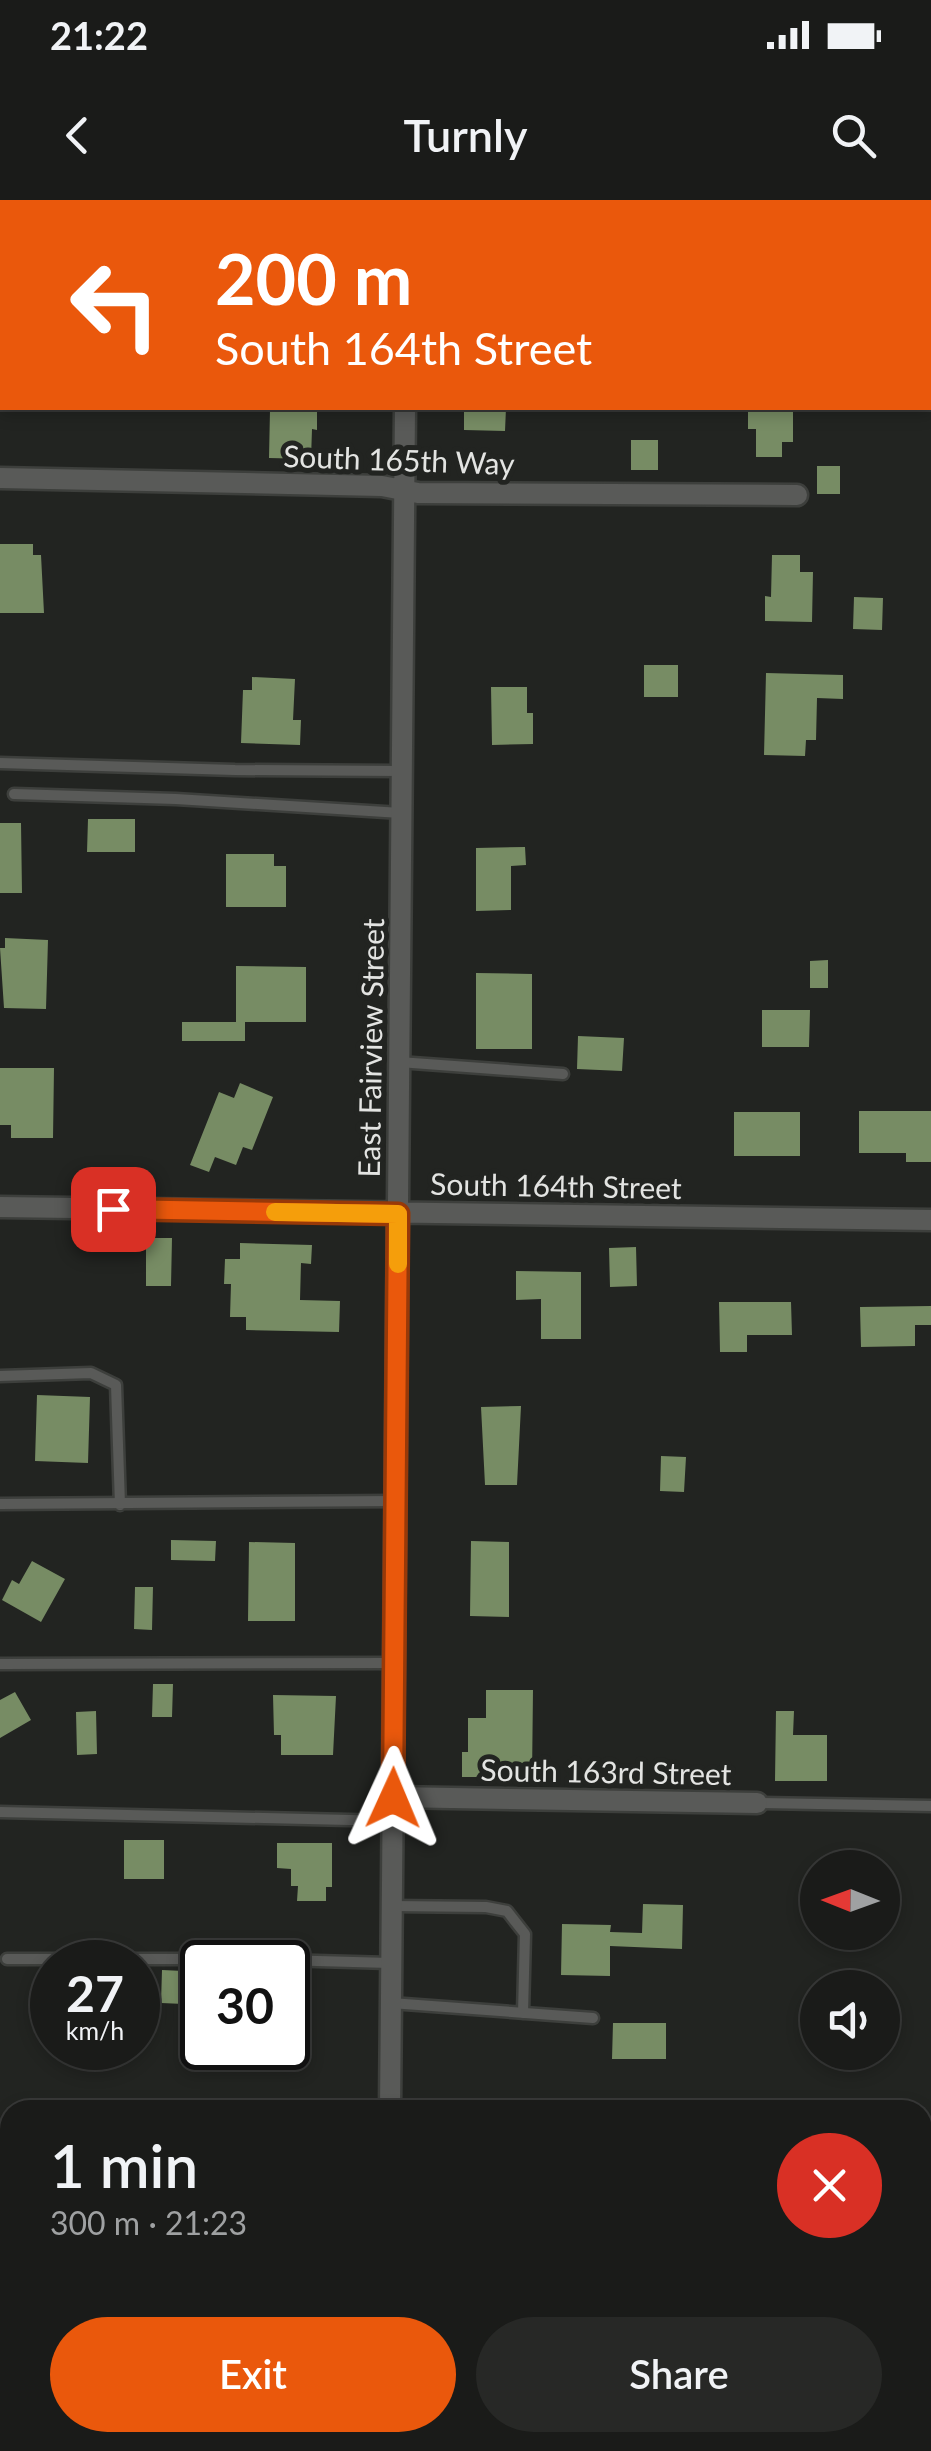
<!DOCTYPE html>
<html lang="en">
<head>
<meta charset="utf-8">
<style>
  body { margin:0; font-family:Lato,sans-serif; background:#272826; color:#f1f3f6; height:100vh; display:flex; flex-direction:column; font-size:38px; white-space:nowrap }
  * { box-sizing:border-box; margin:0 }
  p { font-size:32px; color:#9fa1a2 }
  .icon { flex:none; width:55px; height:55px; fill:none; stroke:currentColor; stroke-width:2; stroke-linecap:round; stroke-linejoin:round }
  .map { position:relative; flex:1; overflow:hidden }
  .side { position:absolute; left:0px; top:1900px; width:932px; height:352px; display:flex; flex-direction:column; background:#1a1b19; border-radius:30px 30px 0 0; box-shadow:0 5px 15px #0003,0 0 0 2px #383938 }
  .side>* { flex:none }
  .hud { position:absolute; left:0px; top:0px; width:932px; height:210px; box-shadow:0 5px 15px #0003,0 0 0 2px #383938; background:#ea580c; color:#fff; overflow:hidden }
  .needle { width:65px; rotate:271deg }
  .tools { position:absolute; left:800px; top:1650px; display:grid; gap:20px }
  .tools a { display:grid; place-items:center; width:100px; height:100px; border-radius:50%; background:#1a1b19; box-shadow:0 5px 15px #0003,0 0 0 2px #383938; font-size:50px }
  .speed { position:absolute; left:30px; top:1740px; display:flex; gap:20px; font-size:50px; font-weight:700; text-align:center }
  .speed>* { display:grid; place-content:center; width:130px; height:130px; border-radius:50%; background:#1a1b19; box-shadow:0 5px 15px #0003,0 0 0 2px #383938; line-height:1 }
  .speed small { font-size:25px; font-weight:400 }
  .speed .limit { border:5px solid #111; border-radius:15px; background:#fff; color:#111 }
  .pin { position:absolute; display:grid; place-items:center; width:85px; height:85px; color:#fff; margin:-42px; border-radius:20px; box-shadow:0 5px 15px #0006 }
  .me { position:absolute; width:110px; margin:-55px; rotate:1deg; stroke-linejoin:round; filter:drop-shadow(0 0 8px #0008) }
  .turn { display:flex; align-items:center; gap:35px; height:210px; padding:0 50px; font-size:45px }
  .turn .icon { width:130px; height:130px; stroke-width:2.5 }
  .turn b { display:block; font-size:70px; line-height:85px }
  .round { display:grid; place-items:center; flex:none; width:105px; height:105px; border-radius:52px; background:#272826 }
  .head { display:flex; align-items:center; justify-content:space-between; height:170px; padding:0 50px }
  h1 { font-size:60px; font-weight:600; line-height:75px }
  .button { display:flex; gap:20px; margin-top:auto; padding:20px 50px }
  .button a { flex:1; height:115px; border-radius:60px; background:#ea580c; color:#fff; font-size:40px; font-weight:600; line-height:115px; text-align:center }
  .button a+a { background:#272826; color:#f1f3f6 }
  .status { display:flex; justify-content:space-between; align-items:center; height:70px; padding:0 50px; background:#1a1b19; direction:ltr }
  .status svg { height:28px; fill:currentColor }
  header { display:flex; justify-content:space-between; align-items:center; height:130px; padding:0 50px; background:#1a1b19; font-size:45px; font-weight:600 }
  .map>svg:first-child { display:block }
</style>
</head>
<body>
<div class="status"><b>21:22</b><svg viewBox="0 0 49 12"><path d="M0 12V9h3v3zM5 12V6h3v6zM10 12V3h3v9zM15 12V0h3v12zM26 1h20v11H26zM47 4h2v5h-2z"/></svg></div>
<header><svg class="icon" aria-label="back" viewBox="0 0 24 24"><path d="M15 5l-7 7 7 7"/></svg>Turnly<svg class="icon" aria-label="search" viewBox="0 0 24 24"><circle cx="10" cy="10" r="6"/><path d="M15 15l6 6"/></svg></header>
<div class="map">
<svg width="931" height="2251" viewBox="0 0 931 2251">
  <rect width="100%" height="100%" fill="#222421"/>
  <path fill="#778c64" d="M278,208L317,210V230L312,229L311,259L269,258L270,210H278Z
    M464,208H506L505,231L464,230Z
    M748,208H793V242H782V257H756V229H748Z
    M631,240H658V270H631Z
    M817,266H840V294H817Z
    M0,344H33V355H41L44,413H0Z
    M772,355H800V372H813L812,422L765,421V396L771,397Z
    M854,397L883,398L882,430L853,429Z
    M644,465H678V497H644Z
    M766,473L843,475V499L817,498L816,540H806L805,556L764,555Z
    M252,477L295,479L293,520H301L300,545L241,543L243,490H252Z
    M491,487H527V513H533V544L492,545Z
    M88,619H135V652H87Z
    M0,623H21L22,693H0Z
    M525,647L526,665L511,666V710L476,711V648Z
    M226,654H274V666H286V707H226Z
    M5,738L48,740L46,809L4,808L0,748H5Z
    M828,760V788H810V761Z
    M236,766L306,767V822H245V841H182V822H236Z
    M476,773L532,774V849H476Z
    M762,810H810L809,847H762Z
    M578,836L624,838L622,871L577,869Z
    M0,868H54L53,938H11V925H0Z
    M240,883L273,897L252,950L243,947L236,965L215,957L209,972L190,965L219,892L234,898Z
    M859,911H931V962H906V953H859Z
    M734,912H800V956H734Z
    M146,1038H172L171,1086H146Z
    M240,1043L312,1045L311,1064L301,1063L300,1100L340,1101L339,1132L246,1130V1117H230L231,1084H224L225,1059H240Z
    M636,1047L637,1086L610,1087L609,1048Z
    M516,1071L581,1072V1139H541V1099L516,1100Z
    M719,1102H791L792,1135H747V1152H720Z
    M931,1106V1125H915V1146L861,1147L860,1107Z
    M37,1195L90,1197L88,1263L35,1261Z
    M521,1206L517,1285H485L481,1207Z
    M661,1256L686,1257L684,1292L660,1291Z
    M171,1340L216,1341L215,1361L171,1360Z
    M471,1341L509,1342V1417L470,1416Z
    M249,1342L295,1343V1421H248Z
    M32,1361L65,1379L41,1422L2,1400L12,1380L19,1384Z
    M135,1387H153L152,1430L134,1429Z
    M153,1484H173L172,1517H152Z
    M486,1490H533L532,1577H462V1552H468V1518H486Z
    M15,1492L31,1520L0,1538V1500Z
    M273,1495L336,1496L333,1555H281V1535H274Z
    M96,1511L97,1554L77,1555L76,1512Z
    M776,1511H794L793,1535H827V1581H775Z
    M124,1640H164V1679H124Z
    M277,1643H332V1687H326V1701H297L298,1686H291V1669L277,1668Z
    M643,1704L683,1705L682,1749L610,1746V1776L561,1775L562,1724L611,1725L610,1732L642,1733Z
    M162,1770L184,1771V1804L161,1803Z
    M613,1823H666V1859H612Z
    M234,1848H277L276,1865L233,1864Z"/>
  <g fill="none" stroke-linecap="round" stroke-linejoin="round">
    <g stroke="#3d3f3c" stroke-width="15">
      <path id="lane" d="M0,563L235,570L401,571
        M14,594L176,599L401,613
        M399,862L563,874
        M0,1176L91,1173L116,1185L120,1305
        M0,1304L395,1301
        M0,1464L393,1463
        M757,1603L931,1606
        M0,1612L392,1621
        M392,1706L486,1707L507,1711L525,1734L523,1813
        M7,1759H242L390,1763
        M391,1803L593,1818"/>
    </g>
    <g stroke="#3d3f3c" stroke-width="25">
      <path id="street" d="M406,2V0
        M0,278L382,286L418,293L797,295
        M0,1007L931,1020
        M393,1597L757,1603
        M390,1910L405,208
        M387,2251L388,2242"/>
    </g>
    <use href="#lane" stroke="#595a58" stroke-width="10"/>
    <use href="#street" stroke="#595a58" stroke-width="20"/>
  </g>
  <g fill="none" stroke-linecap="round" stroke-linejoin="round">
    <g stroke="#983908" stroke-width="25">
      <path id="route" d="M113,1009L398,1014L393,1598"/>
    </g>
    <use href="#route" stroke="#ea580c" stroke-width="18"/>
    <path stroke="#f59e0b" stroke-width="18" d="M275,1012L398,1014V1064"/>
  </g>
  <g text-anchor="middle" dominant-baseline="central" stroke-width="10" stroke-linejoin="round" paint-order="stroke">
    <g font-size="30" fill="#e3e4e2" stroke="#222421">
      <text transform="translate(399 259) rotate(2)">South 165th Way</text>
      <text transform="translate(370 848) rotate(-89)">East Fairview Street</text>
      <text transform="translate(556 985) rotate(1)">South 164th Street</text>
      <text transform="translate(606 1571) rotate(1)">South 163rd Street</text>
    </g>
  </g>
</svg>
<div class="tools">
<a><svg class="needle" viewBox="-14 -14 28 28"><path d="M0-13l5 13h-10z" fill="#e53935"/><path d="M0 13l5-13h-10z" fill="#9fa1a2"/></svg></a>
<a><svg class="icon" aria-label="sound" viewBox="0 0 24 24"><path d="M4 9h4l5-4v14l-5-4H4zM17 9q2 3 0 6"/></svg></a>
</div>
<div class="speed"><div>27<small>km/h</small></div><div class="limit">30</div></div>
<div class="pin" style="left:113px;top:1009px;background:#d93025"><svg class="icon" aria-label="arrive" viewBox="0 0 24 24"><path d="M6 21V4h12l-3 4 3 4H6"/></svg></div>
<svg class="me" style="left:393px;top:1598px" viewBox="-20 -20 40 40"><path d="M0-17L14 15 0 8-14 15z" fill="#ea580c" stroke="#fff" stroke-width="4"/></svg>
<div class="hud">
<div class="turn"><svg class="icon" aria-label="left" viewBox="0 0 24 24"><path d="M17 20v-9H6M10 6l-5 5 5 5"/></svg><div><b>200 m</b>South 164th Street</div></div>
</div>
<section class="side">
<div class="head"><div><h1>1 min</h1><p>300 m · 21:23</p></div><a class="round" style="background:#d93025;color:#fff"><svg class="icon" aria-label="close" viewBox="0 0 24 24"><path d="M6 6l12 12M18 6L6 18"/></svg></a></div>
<div class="button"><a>Exit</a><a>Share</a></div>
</section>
</div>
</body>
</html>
